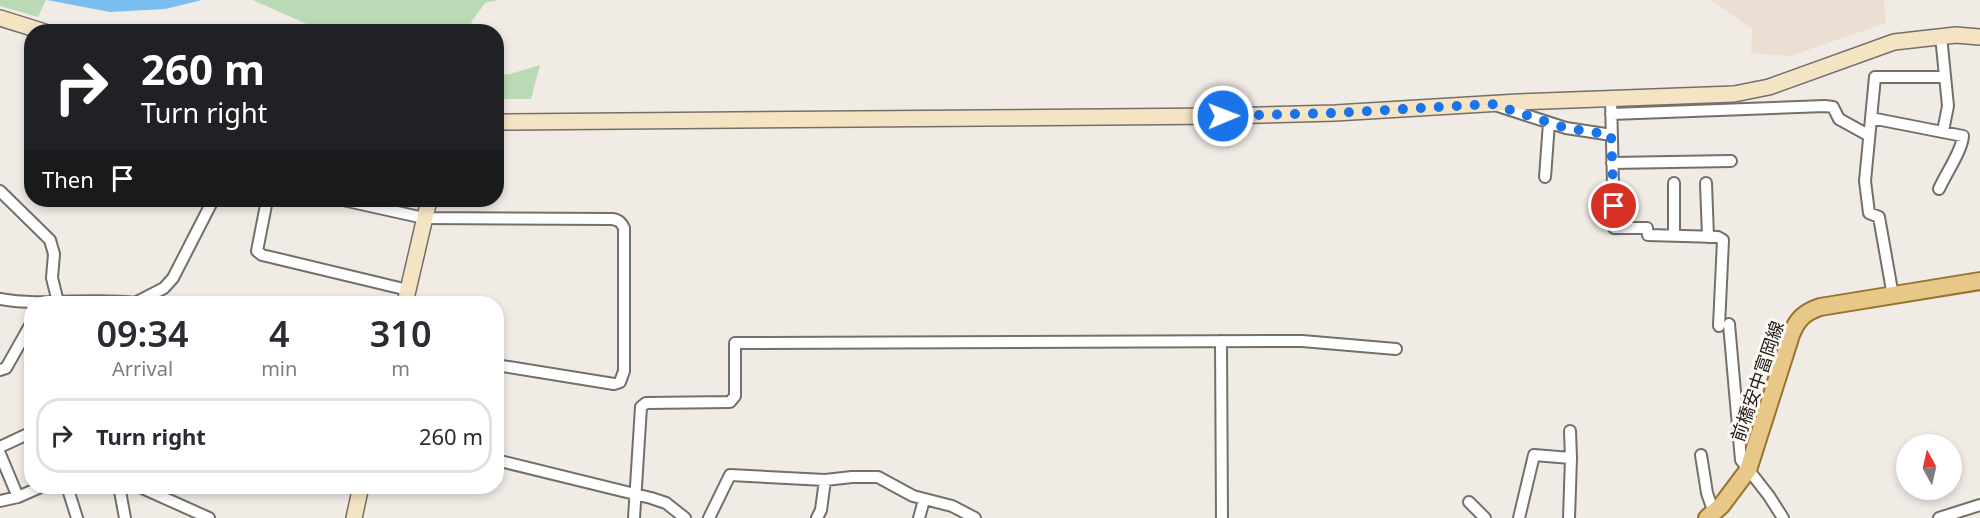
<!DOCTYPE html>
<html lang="en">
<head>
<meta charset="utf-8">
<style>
  body { margin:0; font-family:"Noto Sans","Noto Sans JP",sans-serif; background:#f7f7f7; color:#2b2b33; height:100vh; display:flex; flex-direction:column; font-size:22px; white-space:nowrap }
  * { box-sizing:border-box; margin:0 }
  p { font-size:20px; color:#7c7c81 }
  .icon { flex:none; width:33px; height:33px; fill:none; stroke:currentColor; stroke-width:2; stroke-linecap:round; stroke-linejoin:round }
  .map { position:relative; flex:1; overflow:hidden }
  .sheet { position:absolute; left:24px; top:296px; width:480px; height:198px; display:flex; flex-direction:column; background:#fff; border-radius:24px; box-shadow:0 3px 9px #0003 }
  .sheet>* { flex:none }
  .hud { position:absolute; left:24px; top:24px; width:480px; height:183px; border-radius:24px; box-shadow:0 3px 9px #0003; background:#202124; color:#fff; overflow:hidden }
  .needle { width:39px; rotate:352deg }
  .tools { position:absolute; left:1896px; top:434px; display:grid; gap:12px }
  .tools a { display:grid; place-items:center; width:66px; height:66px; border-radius:50%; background:#fff; box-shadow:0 3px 9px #0003; font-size:30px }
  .pin { position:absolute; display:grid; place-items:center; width:51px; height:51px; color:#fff; margin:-26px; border:3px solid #fff; border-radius:50%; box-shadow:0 2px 6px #0007 }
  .me { position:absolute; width:66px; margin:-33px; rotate:89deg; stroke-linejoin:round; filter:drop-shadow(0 0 4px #0008) }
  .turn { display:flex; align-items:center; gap:21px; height:126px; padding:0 18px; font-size:27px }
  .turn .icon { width:78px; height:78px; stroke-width:2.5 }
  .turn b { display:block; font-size:42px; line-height:51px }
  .then { display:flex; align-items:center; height:57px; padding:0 18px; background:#0003; gap:12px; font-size:22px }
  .eta { display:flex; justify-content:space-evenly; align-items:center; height:102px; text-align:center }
  .eta b { font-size:36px; font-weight:600; line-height:42px }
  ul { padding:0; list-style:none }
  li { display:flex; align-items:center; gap:18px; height:75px; margin:0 12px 9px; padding:0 6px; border:3px solid #e1e1e2; border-radius:24px }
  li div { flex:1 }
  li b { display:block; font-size:22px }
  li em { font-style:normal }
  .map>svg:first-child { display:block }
</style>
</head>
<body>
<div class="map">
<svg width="1980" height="518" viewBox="0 0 1980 518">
  <rect width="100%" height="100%" fill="#f1ebe6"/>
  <path fill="#ebded3" d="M1711,0H1884L1886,23L1790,56L1751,53L1752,29Z"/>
  <path fill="#badab6" d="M0,0H46L38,17L0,6Z
    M253,0H499L485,3L472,21L469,32L322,31Z
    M540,65L531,99H497V75L510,74Z"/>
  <path fill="#7abdf1" d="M47,0H202L165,9L110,12Z"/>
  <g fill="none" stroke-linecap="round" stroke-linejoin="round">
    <g stroke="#746f6a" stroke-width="14">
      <path id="street" d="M1941,36L1948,106L1943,131
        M1611,98L1614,228H1647L1648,235L1718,237L1723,240L1719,326
        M1498,106L1566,128L1612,135
        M1611,114L1825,106L1833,107L1839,119L1868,135
        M1871,118L1963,136C1962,151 1946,173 1939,189
        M1612,163L1731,161
        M1545,177L1549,123
        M1706,183L1708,237
        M0,191L50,240L54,254L52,278L58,302
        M267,200L257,251L262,255L408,290
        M343,200L424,218L612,219C619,220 621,222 624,228V371L620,382L614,384L496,365
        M1674,235V183
        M1893,296L1879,217L1869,213L1865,181L1875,77H1945
        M0,299C45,307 90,297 136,303
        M135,303L164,288L173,278L213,200
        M1729,324L1741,460L1769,496L1783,518
        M1221,341L1222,518
        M0,370L6,368L32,322
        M0,447L32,432
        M0,454L18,497L43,486
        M1701,455L1707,493L1714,513
        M496,460L651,498L666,503L685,518
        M67,486L77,518
        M119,486L125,518
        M140,487L209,518
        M0,501L18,497
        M1469,502L1485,518
        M634,518L641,407L646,403L730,402L735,396V343L1302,341L1396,349
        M709,518L730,475L825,480L852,477H878L913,496L952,506L975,518
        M817,518L821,510L825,480
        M919,518L924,500
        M1519,518L1534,455L1571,458L1570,431
        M1569,518L1571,458
        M1939,518L1980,505"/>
    </g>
    <g stroke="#746f6a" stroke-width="18">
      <path id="secondary" d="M0,18L45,32
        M496,122L1223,116L1335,113L1518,102L1734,94L1769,87L1894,42L1956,35L1980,37
        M405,303L429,200
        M354,518L361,486"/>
    </g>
    <g stroke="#97742e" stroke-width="20">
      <path id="primary" d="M1707,518L1721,506L1748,470L1791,335C1797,319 1805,312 1820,307L1980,281"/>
    </g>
    <use href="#street" stroke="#fff" stroke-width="10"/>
    <use href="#secondary" stroke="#f4e4c4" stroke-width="15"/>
    <use href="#primary" stroke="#e8c889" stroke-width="16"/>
  </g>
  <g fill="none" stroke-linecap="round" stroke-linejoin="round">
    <path stroke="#1a73e8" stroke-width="10" stroke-dasharray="0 18" d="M1223,116L1335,113L1492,104L1566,128L1611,135L1614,206"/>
  </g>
  <g text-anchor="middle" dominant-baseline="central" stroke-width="6" stroke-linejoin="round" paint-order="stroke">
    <g font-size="18" fill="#1c1a18" stroke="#fff8f3">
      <text transform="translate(1757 381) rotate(-71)">前橋安中富岡線</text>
    </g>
  </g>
</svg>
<div class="tools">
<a><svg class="needle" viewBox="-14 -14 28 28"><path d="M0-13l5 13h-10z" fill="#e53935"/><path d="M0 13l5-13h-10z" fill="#7c7c81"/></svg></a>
</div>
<div class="pin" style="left:1614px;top:206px;background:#d93025"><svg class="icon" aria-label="arrive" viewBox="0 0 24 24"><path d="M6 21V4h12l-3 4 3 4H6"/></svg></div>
<svg class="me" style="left:1223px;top:116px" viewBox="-20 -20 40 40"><circle r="17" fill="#1a73e8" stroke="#fff" stroke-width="3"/><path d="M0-11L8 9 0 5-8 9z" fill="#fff"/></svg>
<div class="hud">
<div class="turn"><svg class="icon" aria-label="right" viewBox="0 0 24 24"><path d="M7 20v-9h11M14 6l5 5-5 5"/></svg><div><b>260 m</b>Turn right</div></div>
<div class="then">Then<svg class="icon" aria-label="arrive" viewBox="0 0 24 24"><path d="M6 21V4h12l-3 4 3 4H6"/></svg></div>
</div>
<section class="sheet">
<div class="eta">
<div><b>09:34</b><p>Arrival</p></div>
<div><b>4</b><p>min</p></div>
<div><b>310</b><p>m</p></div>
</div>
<ul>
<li><svg class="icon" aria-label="right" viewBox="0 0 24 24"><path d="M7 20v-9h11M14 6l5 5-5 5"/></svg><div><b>Turn right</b></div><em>260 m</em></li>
</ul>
</section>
</div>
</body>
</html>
